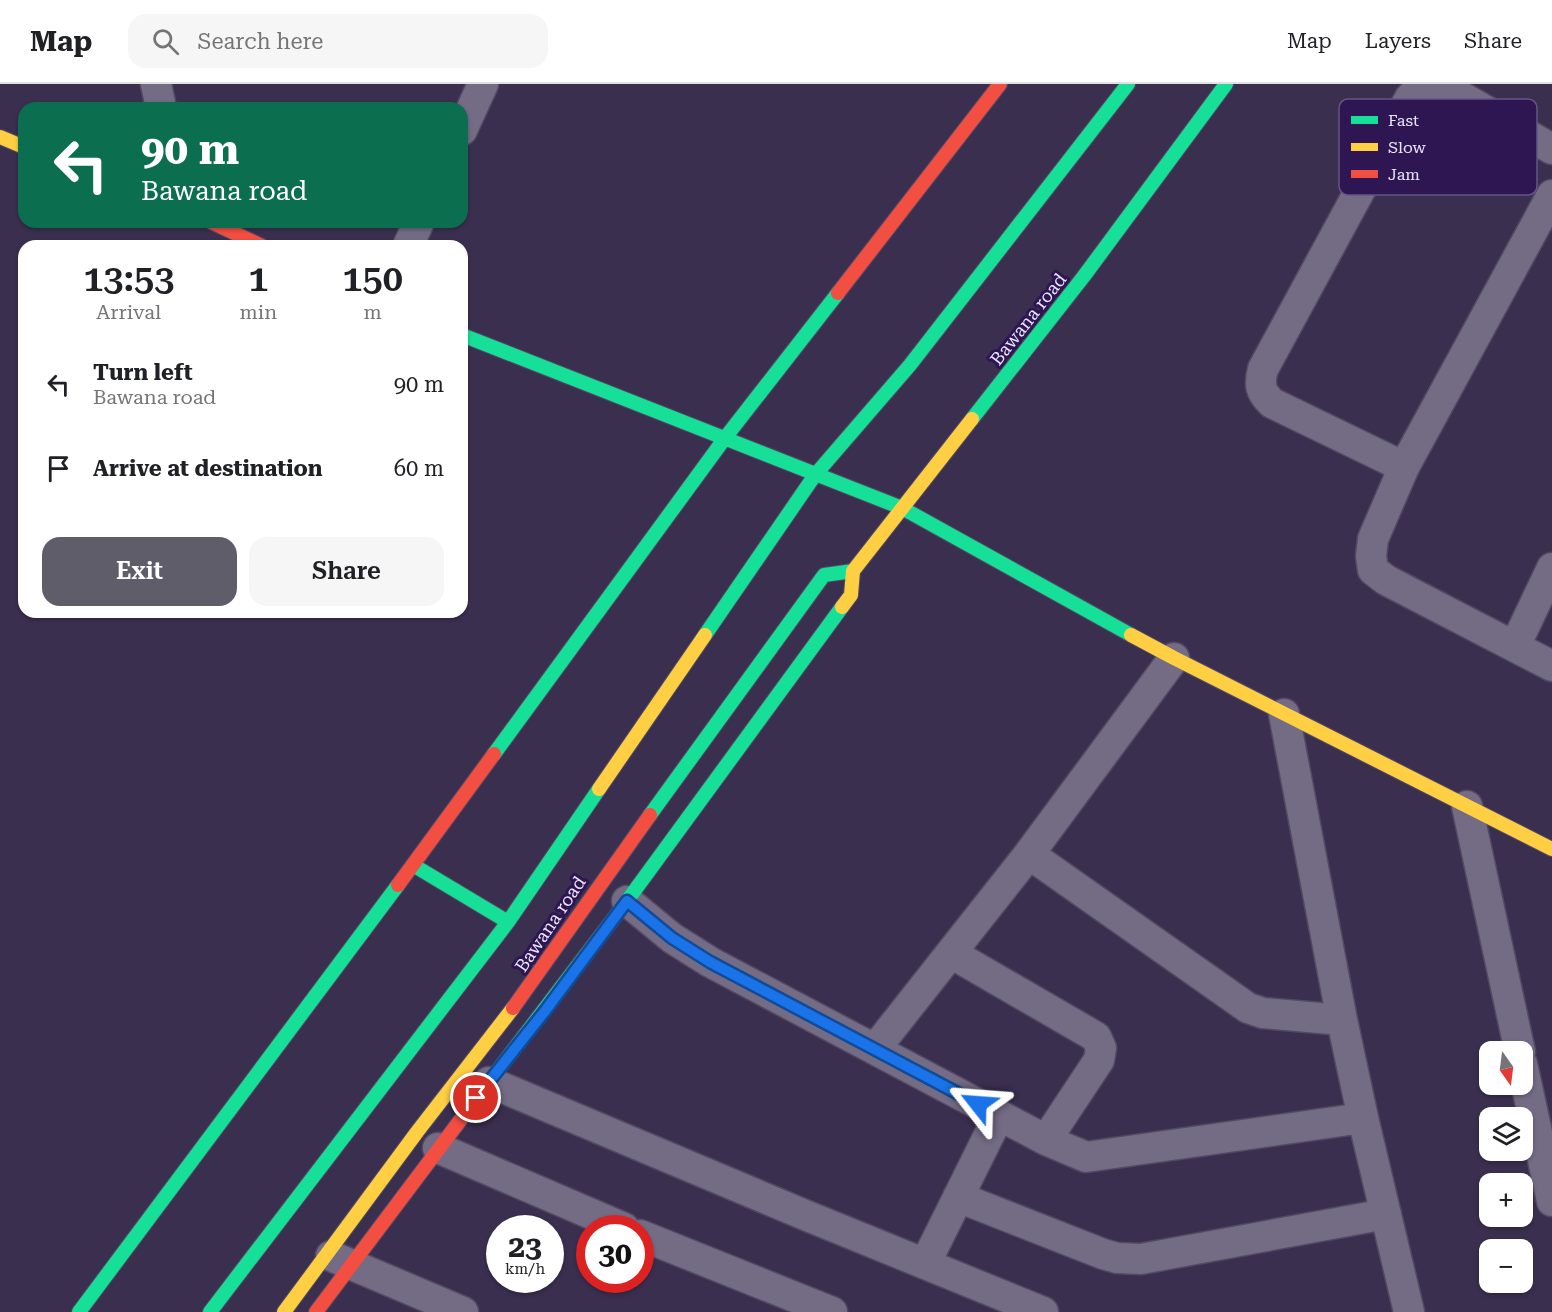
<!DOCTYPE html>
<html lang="en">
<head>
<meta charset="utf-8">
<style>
  body { margin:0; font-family:"Roboto Serif",serif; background:#f6f6f6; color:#202124; height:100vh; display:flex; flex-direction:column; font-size:22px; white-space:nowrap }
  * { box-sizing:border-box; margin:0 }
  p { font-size:20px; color:#757577 }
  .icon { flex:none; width:33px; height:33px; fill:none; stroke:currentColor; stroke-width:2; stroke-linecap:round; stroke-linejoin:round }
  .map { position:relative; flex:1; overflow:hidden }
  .sheet { position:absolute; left:18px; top:156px; width:450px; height:378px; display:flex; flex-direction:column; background:#fff; border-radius:18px; box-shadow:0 2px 4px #0004 }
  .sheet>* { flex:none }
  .top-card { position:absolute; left:18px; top:18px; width:450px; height:126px; border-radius:18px; box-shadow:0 2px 4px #0004; background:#0b6e4f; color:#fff; overflow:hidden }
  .needle { width:39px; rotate:166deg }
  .tools { position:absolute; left:1479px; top:957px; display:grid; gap:12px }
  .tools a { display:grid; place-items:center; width:54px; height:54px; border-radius:12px; background:#fff; box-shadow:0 2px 4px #0004; font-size:30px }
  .speed { position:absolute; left:486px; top:1131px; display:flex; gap:12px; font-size:30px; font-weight:700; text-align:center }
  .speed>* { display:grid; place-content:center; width:78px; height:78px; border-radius:50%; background:#fff; box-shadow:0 2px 4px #0004; line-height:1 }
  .speed small { font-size:15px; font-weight:400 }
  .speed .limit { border:9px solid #d22; background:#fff; color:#111 }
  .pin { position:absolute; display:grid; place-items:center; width:51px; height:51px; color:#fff; margin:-26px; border:3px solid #fff; border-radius:50%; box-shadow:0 2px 6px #0007 }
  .me { position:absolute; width:66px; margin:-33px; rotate:298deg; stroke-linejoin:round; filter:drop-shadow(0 0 4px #0008) }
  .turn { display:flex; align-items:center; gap:21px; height:126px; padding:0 24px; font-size:27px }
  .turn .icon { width:78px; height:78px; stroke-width:2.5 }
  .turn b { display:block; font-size:42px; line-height:51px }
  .eta { display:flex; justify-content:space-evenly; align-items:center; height:102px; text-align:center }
  .eta b { font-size:36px; font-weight:600; line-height:42px }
  .action { display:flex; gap:12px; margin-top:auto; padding:12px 24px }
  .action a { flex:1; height:69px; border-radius:18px; background:#5f5d6a; color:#fff; font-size:24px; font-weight:600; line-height:69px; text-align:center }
  .action a+a { background:#f6f6f6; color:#202124 }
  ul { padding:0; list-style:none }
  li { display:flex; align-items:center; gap:18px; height:84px; padding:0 24px }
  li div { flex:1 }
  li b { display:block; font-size:22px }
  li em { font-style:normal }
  header { display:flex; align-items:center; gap:36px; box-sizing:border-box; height:84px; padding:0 30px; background:#fff; border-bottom:2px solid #e0e0e0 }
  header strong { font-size:28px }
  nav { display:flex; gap:33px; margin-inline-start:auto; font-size:21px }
  .search { width:420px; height:54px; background:#f6f6f6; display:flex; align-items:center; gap:15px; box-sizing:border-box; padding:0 21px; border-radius:18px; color:#757577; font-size:22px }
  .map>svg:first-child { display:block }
</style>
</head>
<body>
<header>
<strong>Map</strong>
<div class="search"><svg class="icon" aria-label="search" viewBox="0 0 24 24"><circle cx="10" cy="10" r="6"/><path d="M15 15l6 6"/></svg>Search here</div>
<nav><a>Map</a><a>Layers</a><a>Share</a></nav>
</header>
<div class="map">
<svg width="1552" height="1228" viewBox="0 0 1552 1228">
  <rect width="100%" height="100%" fill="#3b2f50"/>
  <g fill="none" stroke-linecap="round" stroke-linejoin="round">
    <g stroke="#534963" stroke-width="33">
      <path id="street" d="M156,0L161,24
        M462,46L483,0
        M1552,111L1404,383L1373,455L1371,472L1373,486L1386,496L1552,582
        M408,162L419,138
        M1404,383L1272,319C1260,308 1259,300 1263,285L1410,14C1422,1 1431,2 1448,5L1552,65
        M1515,562L1552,484
        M1284,630L1342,936L1363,1034L1409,1228
        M1467,722L1520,968
        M1029,770L1248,924L1263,929L1342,936
        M627,817L672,854L710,878L1046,1056L1086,1073L1363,1034
        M951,869L1096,953L1101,964L1099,976L1046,1056
        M875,965L1029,770L1174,574
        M1522,980L1552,1117
        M489,998L805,1131L1043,1228
        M438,1064L624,1144
        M958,1113L1103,1170L1117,1174L1141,1175L1386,1130
        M640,1151L832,1228
        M331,1172L463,1228
        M925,1180L999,1031"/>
    </g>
    <g stroke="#534963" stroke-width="16">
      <path id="fast" d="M462,251L902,424L1131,551
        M972,335L1084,192L1226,0
        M705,551L815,391L910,281L1128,0
        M494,670L725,354L838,209
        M650,731L824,491L853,487
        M413,781L508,838
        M495,990L627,817L842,523
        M79,1228L398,801
        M210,1228L508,838L599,705"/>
    </g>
    <g stroke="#534963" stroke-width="16">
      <path id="slow" d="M0,53L24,63
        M842,523L851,511L853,487L972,335
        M1131,551L1174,574L1552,765
        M599,705L705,551
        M284,1228L417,1048L513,924"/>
    </g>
    <g stroke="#534963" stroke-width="16">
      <path id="jam" d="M211,138L262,162
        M838,209L1000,0
        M398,801L494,670
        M513,924L650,731
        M316,1228L495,990"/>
    </g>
    <use href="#street" stroke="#746c85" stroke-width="30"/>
    <use href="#fast" stroke="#16e098" stroke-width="14"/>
    <use href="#slow" stroke="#ffcf43" stroke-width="14"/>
    <use href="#jam" stroke="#f24e42" stroke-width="14"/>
  </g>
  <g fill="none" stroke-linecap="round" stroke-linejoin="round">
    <g stroke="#114b97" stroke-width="15">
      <path id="route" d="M476,1014L545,927L627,817L672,854L710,878L978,1020"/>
    </g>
    <use href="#route" stroke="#1a73e8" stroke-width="10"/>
  </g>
  <g text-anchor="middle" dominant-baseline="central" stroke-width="6" stroke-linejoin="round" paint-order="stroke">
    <g font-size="18" fill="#ebe6fd" stroke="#2d1652">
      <text transform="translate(1028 235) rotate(-52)">Bawana road</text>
      <text transform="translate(550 840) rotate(-56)">Bawana road</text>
    </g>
  </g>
  <rect x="1339" y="15" width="198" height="96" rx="9" fill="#2d1652" stroke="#665485" stroke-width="1.5"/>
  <rect x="1351" y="32" width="27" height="8" fill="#16e098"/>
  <rect x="1351" y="59" width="27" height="8" fill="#ffcf43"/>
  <rect x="1351" y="86" width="27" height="8" fill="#f24e42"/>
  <g font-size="16" fill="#ebe6fd">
    <text x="1388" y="42">Fast</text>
    <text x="1388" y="69">Slow</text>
    <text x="1388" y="96">Jam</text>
  </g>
</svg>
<div class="tools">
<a><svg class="needle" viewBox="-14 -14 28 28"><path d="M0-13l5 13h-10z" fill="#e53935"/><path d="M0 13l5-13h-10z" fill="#757577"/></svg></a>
<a><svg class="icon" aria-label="layers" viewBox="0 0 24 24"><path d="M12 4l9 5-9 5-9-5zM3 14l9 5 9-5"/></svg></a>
<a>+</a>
<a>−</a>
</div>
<div class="speed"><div>23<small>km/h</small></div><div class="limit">30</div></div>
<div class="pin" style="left:476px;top:1014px;background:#d93025"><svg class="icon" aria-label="arrive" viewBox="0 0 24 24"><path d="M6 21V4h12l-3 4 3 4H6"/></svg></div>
<svg class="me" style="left:978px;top:1020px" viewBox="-20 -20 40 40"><path d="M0-17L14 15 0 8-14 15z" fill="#1a73e8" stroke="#fff" stroke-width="4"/></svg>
<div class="top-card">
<div class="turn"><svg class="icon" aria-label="left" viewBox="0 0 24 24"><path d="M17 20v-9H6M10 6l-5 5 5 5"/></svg><div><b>90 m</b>Bawana road</div></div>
</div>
<section class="sheet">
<div class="eta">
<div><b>13:53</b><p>Arrival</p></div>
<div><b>1</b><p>min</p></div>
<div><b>150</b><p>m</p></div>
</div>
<ul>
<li><svg class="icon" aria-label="left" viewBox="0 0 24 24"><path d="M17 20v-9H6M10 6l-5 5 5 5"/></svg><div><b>Turn left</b><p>Bawana road</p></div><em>90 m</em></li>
<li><svg class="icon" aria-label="arrive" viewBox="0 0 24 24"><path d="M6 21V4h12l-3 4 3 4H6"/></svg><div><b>Arrive at destination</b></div><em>60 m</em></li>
</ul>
<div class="action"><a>Exit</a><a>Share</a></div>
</section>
</div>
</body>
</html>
